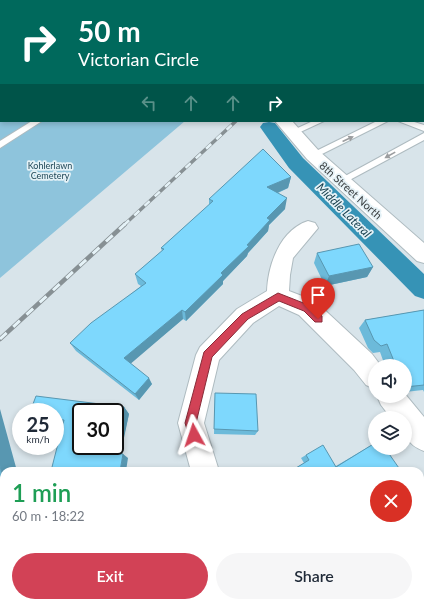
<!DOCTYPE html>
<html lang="en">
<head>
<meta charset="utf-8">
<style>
  body { margin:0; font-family:Lato,sans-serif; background:#f6f6f7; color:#1f2937; height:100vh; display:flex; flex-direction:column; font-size:15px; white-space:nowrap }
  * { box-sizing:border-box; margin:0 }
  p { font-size:13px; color:#747a83 }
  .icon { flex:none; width:22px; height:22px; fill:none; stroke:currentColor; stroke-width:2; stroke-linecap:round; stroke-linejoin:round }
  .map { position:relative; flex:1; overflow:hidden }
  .sheet { position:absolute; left:0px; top:467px; width:424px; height:140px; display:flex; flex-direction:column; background:#fff; border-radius:12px 12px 0 0; box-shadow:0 2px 6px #0003 }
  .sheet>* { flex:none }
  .hud { position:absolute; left:0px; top:0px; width:424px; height:122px; box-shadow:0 2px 6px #0003; background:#00695c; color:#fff; overflow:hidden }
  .tools { position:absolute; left:368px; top:359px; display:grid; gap:8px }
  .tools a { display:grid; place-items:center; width:44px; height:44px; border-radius:50%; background:#fff; box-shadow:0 2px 6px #0003; font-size:20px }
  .speed { position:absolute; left:12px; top:403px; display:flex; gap:8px; font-size:20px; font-weight:700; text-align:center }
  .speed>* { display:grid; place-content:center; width:52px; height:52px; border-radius:50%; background:#fff; box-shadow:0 2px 6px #0003; line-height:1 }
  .speed small { font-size:10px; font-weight:400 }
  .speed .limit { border:2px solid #111; border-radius:6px; background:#fff; color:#111 }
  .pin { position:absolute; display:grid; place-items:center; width:34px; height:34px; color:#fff; margin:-41px -17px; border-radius:50% 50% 50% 0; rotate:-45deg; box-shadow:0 0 4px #0007 }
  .pin .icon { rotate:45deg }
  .me { position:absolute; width:44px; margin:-22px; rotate:355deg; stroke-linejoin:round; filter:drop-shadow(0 0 3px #0008) }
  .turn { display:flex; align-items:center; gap:14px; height:84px; padding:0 12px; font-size:18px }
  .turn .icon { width:52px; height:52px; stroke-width:2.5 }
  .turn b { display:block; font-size:28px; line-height:34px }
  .lanes { display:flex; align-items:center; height:38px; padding:0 12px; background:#0003; justify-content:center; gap:20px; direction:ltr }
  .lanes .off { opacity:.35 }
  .round { display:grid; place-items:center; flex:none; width:42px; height:42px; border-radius:21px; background:#f6f6f7 }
  .headline { display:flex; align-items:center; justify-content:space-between; height:68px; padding:0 12px }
  h1 { font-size:24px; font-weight:600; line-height:30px; color:#1e9e55 }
  .primary-button { display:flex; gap:8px; margin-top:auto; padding:8px 12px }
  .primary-button a { flex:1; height:46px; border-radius:24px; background:#d24256; color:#fff; font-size:16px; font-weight:600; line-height:46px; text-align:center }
  .primary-button a+a { background:#f6f6f7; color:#1f2937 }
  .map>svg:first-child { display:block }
</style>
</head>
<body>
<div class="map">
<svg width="424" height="607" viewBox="0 0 424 607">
  <rect width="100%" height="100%" fill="#d8e4ea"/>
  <path fill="#8ec4dc" d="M0,0H327L1,1V121H185L0,278Z"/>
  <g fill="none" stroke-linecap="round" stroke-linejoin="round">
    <path fill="#3693b6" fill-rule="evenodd" d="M130,0H143V1H130Z
      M269,122L275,123L303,158L424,274V299L415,296L289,168L260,127L263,123Z"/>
    <g stroke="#aebbc0" stroke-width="2">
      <path id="lane" d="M13,0H20L21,1H14Z
        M194,0H200V1H194Z
        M0,25H1L0,30Z
        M32,121H42L0,148V141Z
        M313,121H324L296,134H290L289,132Z
        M377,121H388L316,157L313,158L308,155Z
        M398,121H411L424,125V131Z
        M424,133V140L344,183H338L336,181Z"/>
    </g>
    <g stroke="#aebbc0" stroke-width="2">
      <path id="street" d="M247,0H259V1H247Z
        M275,121H292L319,151L424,243V263L417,261L307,159Z
        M308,221L315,223L318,228L293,258L290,275L289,291L315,301L372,354L381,366H375V389L366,385L354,370L299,315L279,306L253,323L219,360L204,423L219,471H191L178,423L196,355L200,347L237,309L267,291C268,265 280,230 308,221Z
        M405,394L424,417V451C406,444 405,436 405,418H391L381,405L377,396H405Z
        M259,603H293L294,607H260Z"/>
    </g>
    <use href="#lane" fill="#fff" fill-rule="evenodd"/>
    <use href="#street" fill="#fff" fill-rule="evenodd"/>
    <g stroke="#879094" stroke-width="3.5">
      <path id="rail-far1" d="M124,225L236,121"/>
    </g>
    <g stroke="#879094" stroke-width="4.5">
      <path id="rail" d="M0,339L125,224"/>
    </g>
    <use href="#rail-far1" stroke="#e5f2f7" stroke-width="2.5" stroke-dasharray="7" stroke-linecap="butt"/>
    <use href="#rail" stroke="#e5f2f7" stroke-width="3" stroke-dasharray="9" stroke-linecap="butt"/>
  </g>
  <path fill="#6cbada" d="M423,19H424V79L423,78Z
    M291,177L288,188L278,193L285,209L269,225L268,231L248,253L247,256L223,281V284L186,321L183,319L130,363L152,384L139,400L76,351L70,343L141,286L138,284L135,274L162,251L161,248L209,205V199Z
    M317,253L373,267L367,277L325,286L314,263Z
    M424,310V392L423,390L405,392V366H385L380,352L373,353L368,348L359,328L365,320Z
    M215,393L258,431L255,435L214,434Z
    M124,407L129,414L120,453L128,458L63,424H55V412Z
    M375,443V448L401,471H291L304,463L301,458L306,455L336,466Z
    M86,603H203V607H86Z"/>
  <path fill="#5897b1" d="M291,177L288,188L265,198L267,187Z
    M287,198L285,209L269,225L268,231L248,253L247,256L223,281V284L186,321L185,312L247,245L267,218Z
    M373,267L367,277L325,286L329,276Z
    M182,310L183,319L128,366L124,358Z
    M149,378L152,384L139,400L135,394Z
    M124,407L129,414L120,457L114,453Z
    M0,409L17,471H4V482L0,466Z
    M123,454L128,458L126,471H120Z
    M35,603H54L55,607H36Z"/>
  <path fill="#7ed8fd" stroke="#5897b1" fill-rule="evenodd" d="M423,19H424V55L423,54Z
    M263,149L291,177L267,187L287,198L267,218L270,220L247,245L249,246L221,273L223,275L185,312L182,310L124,358L149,378L135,394L70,343L91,323L146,283L135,274L164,249L161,248L213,201L209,199Z
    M359,244L373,267L329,276L317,253Z
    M424,310V385L405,387V366H396L387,344L381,346L374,340L365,320Z
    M215,393L256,394L258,431L214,429Z
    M36,396L124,407L114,453L123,454L120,471H51L64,420L55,419V412H30ZM81,412H115V446H81Z
    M375,443V448H385L401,471H291L309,460L306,455L323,445L336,467Z
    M0,466L4,482V603H35L36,607H0Z
    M420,521L424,527V546L420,549Z
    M86,603H181V607H86Z"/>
  <defs><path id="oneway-solid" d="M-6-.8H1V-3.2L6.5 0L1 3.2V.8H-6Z"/></defs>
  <g fill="#9c9ea0">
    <use href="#oneway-solid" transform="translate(348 139) rotate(-25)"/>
    <use href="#oneway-solid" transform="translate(390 155) rotate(151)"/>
  </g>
  <path fill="#d24256" stroke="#882b38" d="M278,293L311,306L322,316V322H315L304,311L279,301L248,319L212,357L196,423L200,435L198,439L194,440L190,439L185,423L204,352L242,314Z"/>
  <g text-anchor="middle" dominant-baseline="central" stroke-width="3.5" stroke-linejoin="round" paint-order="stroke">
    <g font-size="9" fill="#1e4656" stroke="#e5f2f7">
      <text x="50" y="165">Kohlerlawn<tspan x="50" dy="10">Cemetery</tspan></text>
    </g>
    <g font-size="11" fill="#393e40" stroke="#e5f2f7">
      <text transform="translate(351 190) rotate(42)">8th Street North</text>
    </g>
    <g font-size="12" font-style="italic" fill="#143d4c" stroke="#e5f2f7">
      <text transform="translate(344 210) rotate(45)">Middle Lateral</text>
    </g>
  </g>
</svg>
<div class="tools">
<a><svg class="icon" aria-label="sound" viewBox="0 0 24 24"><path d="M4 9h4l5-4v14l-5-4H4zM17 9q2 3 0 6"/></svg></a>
<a><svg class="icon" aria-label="layers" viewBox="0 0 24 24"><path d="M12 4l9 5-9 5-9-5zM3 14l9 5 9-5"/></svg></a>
</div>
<div class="speed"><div>25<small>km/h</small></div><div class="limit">30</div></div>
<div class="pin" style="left:318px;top:319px;background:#d93025"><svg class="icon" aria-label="arrive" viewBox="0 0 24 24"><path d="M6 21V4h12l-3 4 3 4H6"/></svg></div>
<svg class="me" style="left:194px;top:435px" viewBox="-20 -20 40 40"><path d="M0-17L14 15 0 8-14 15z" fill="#d24256" stroke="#fff" stroke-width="4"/></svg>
<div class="hud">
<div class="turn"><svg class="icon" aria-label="right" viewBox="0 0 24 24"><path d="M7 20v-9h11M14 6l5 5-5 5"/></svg><div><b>50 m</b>Victorian Circle</div></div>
<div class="lanes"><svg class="icon off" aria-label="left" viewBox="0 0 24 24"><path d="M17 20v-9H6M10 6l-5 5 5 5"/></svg><svg class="icon off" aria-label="ahead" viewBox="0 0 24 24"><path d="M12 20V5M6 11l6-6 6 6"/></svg><svg class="icon off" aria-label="ahead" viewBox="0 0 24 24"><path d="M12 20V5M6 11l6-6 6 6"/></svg><svg class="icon" aria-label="right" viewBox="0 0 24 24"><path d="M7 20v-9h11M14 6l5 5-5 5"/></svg></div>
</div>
<section class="sheet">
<div class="headline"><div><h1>1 min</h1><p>60 m · 18:22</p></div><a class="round" style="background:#d93025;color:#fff"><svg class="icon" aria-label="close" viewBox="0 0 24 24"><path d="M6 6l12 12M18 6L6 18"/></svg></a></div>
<div class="primary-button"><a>Exit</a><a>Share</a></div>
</section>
</div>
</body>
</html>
